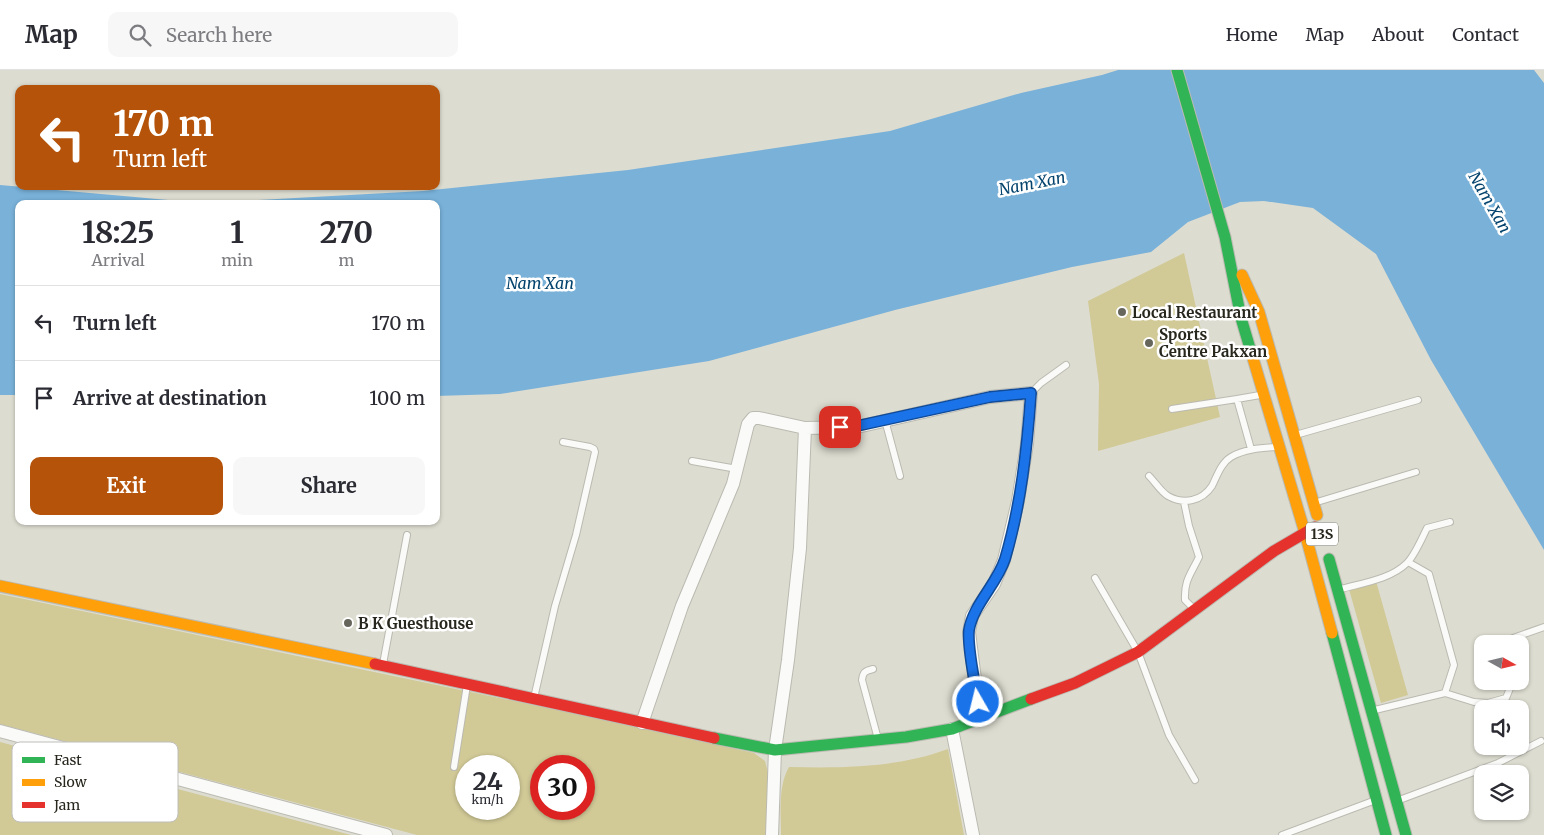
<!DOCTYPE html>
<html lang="en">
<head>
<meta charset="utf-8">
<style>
  body { margin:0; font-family:Merriweather,serif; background:#f7f7f7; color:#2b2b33; height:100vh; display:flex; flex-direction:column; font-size:19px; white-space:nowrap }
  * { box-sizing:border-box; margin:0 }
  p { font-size:16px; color:#7c7c81 }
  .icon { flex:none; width:28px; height:28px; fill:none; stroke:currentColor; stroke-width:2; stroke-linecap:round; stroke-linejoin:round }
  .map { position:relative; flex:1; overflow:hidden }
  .side { position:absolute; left:15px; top:130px; width:425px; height:325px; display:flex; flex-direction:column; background:#fff; border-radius:10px; box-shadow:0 1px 4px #0004 }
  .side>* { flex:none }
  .hud { position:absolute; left:15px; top:15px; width:425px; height:105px; border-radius:10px; box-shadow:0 1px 4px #0004; background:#b45309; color:#fff; overflow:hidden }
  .needle { width:32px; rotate:98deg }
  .controls { position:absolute; left:1474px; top:565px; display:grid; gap:10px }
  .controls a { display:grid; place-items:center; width:55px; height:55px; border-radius:10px; background:#fff; box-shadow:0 1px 4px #0004; font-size:25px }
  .speed { position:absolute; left:455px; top:685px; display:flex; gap:10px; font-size:25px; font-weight:700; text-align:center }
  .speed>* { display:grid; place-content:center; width:65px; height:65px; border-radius:50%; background:#fff; box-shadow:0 1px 4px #0004; line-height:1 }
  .speed small { font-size:12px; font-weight:400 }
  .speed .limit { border:8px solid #d22; background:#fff; color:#111 }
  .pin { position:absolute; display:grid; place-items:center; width:42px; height:42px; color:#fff; margin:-21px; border-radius:10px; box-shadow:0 2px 8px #0006 }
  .me { position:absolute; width:55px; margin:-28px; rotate:352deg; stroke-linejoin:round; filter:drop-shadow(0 0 4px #0008) }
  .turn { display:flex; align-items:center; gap:18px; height:105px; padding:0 15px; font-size:22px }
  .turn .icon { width:65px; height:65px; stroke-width:2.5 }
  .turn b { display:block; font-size:35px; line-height:42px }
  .eta { display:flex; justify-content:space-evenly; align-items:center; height:85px; text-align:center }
  .eta b { font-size:30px; font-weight:700; line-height:35px }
  .action { display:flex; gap:10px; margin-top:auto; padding:10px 15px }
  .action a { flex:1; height:58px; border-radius:10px; background:#b45309; color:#fff; font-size:20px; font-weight:700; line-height:58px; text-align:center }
  .action a+a { background:#f7f7f7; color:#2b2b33 }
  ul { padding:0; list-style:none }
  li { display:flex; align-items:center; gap:15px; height:75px; padding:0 15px; border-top:1px solid #e1e1e2 }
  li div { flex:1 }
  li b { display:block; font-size:19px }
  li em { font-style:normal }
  header { display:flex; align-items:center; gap:30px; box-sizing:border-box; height:70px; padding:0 25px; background:#fff; border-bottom:1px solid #e1e1e2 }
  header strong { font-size:24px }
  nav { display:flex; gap:28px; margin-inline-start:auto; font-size:18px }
  .search { width:350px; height:45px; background:#f7f7f7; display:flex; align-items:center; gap:12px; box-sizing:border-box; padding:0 18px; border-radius:10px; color:#7c7c81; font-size:19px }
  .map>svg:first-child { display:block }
</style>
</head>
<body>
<header>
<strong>Map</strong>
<div class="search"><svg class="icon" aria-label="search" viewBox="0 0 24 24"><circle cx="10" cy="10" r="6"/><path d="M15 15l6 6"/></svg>Search here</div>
<nav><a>Home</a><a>Map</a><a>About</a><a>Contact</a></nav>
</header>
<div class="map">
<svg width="1544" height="765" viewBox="0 0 1544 765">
  <rect width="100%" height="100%" fill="#dddcd0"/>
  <path fill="#d1c996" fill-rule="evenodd" d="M1184,183L1220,347L1098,381L1099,314L1088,231Z
    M1376,511L1408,625L1381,633L1349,519Z
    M0,524L552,639L754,683L765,691L769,707L766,765H417L0,654ZM466,696H509V739H466ZM541,696H584V739H541Z
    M0,672L351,765H0Z
    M948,679L964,765H781C781,743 778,716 789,697C832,698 876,698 918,688C928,686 938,682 948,679Z"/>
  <path fill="#79b1d9" d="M1118,0H1534L1544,13V480L1431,290L1376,184L1313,138L1264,131L1240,132L1188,152L1151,182L1072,197L895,240L709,291L500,324L436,326V134H19V325H0V115L202,133L423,121L628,100L890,61L1021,23L1102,5Z"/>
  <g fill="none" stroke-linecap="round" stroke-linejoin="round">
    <g stroke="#bbbab1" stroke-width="8">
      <path id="lane" d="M1031,323L1041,313L1066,295
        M1172,339L1237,329
        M885,350L900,406
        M1299,364L1418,330
        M1251,379L1237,329L1260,325
        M692,391L737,399
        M1149,406C1155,412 1161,422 1168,426C1184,435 1202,431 1212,416C1217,406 1221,393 1231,387C1244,379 1261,378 1276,377
        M1184,432L1189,456L1199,487C1191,504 1184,510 1185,530L1194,539
        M1317,432L1416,402
        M1408,492L1429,504L1454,595L1445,623
        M1095,508L1138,582L1169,665L1195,710
        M1341,519C1363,513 1391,509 1407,493C1415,485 1422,468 1427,458L1450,452
        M1510,574L1513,568L1544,557
        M383,594L407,465
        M873,599C865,601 863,602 862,610L878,669
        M534,628L555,536L576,465L595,382L594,379L590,377L563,372
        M1375,640L1445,623L1474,632L1488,633L1506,628L1513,611
        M454,697L467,615
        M1402,729L1498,693L1541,671
        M1282,765L1373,731"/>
    </g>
    <g stroke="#bbbab1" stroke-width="14">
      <path id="street" d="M642,653L682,536L733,414L748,354L753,348H759L805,358L857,357L990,327L1031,323L1027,374L1018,431L1004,490L994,514L972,546L969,562L980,649
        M952,659L973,765
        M0,661L386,765
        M772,765L775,680L788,590L800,478L805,358"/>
    </g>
    <g stroke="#bbbab1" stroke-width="13">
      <path id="fast" d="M1177,0L1225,167L1241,248L1252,285
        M1329,489L1406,765
        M1332,563L1386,765
        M714,668L775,680L906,667L952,659L1031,629"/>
    </g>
    <g stroke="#bbbab1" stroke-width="13">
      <path id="slow" d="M1242,205L1259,242L1317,445
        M1252,285L1305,463L1332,563
        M0,516L375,594"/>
    </g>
    <g stroke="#bbbab1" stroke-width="13">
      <path id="jam" d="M375,594L714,668
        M1031,629L1075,613L1138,582L1274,481L1315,457"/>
    </g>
    <use href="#lane" stroke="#fafaf8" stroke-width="6"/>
    <use href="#street" stroke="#fafaf8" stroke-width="12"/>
    <use href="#fast" stroke="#30b455" stroke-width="11"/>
    <use href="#slow" stroke="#ff9f0a" stroke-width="11"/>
    <use href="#jam" stroke="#e5322d" stroke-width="11"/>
  </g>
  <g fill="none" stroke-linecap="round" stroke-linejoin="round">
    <g stroke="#114b97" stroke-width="12">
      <path id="route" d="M840,357L857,356L990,327L1031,323C1027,379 1021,435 1005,489C997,514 973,535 969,560C967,577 975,613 978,632"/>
    </g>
    <use href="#route" stroke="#1a73e8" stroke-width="9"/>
  </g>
  <g fill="#67665c" stroke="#fff" stroke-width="2">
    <circle cx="1122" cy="242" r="5"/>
    <circle cx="1149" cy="273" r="5"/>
    <circle cx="348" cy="553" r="5"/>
  </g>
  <g text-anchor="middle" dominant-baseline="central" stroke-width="5" stroke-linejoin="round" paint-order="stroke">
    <rect fill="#fff" stroke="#686862" stroke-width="1" x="1306" y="452.5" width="32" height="23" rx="4"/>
    <g font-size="14" font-weight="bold" fill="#28271e">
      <text x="1322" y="464">13S</text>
    </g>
    <g font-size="15" font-weight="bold" fill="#28271e" stroke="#fff" text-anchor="start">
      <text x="1132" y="242">Local Restaurant</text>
      <text x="1159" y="264">Sports<tspan x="1159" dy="17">Centre Pakxan</tspan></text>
      <text x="358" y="553">B K Guesthouse</text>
    </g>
    <g font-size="16" font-style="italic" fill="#03436d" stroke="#fff">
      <text transform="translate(1032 113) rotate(-11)">Nam Xan</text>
      <text transform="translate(1490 132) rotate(60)">Nam Xan</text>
      <text x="540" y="213">Nam Xan</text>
    </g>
  </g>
  <rect x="12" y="672" width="166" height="80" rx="8" fill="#fff" stroke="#bebebc" stroke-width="1"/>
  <rect x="22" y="687" width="23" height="6" fill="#30b455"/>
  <rect x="22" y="709" width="23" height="7" fill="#ff9f0a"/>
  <rect x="22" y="732" width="23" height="6" fill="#e5322d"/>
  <g font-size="14" fill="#28271e">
    <text x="54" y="695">Fast</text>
    <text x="54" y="717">Slow</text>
    <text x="54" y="740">Jam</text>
  </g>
</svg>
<div class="controls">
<a><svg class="needle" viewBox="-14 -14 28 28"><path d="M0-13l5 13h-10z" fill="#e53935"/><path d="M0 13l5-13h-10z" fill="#7c7c81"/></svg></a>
<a><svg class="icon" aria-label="sound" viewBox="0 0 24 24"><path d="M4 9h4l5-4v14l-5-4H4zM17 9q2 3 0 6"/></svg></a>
<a><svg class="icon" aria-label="layers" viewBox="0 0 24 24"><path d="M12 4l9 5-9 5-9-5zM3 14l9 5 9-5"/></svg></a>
</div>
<div class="speed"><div>24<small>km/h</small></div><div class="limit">30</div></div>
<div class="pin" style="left:840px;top:357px;background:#d93025"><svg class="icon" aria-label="arrive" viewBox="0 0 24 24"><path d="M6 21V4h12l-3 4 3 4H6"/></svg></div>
<svg class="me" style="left:978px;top:632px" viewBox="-20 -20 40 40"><circle r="17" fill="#1a73e8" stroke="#fff" stroke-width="3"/><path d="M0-11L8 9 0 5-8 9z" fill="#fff"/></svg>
<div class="hud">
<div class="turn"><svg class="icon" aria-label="left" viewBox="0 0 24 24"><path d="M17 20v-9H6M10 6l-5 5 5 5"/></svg><div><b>170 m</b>Turn left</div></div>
</div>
<section class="side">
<div class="eta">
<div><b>18:25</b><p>Arrival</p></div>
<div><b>1</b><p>min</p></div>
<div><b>270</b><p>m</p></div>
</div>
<ul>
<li><svg class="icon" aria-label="left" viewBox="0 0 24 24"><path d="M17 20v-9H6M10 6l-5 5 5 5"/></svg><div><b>Turn left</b></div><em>170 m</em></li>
<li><svg class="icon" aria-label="arrive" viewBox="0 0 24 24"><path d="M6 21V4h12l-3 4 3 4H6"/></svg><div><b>Arrive at destination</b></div><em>100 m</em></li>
</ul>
<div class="action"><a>Exit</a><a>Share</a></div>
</section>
</div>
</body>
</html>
